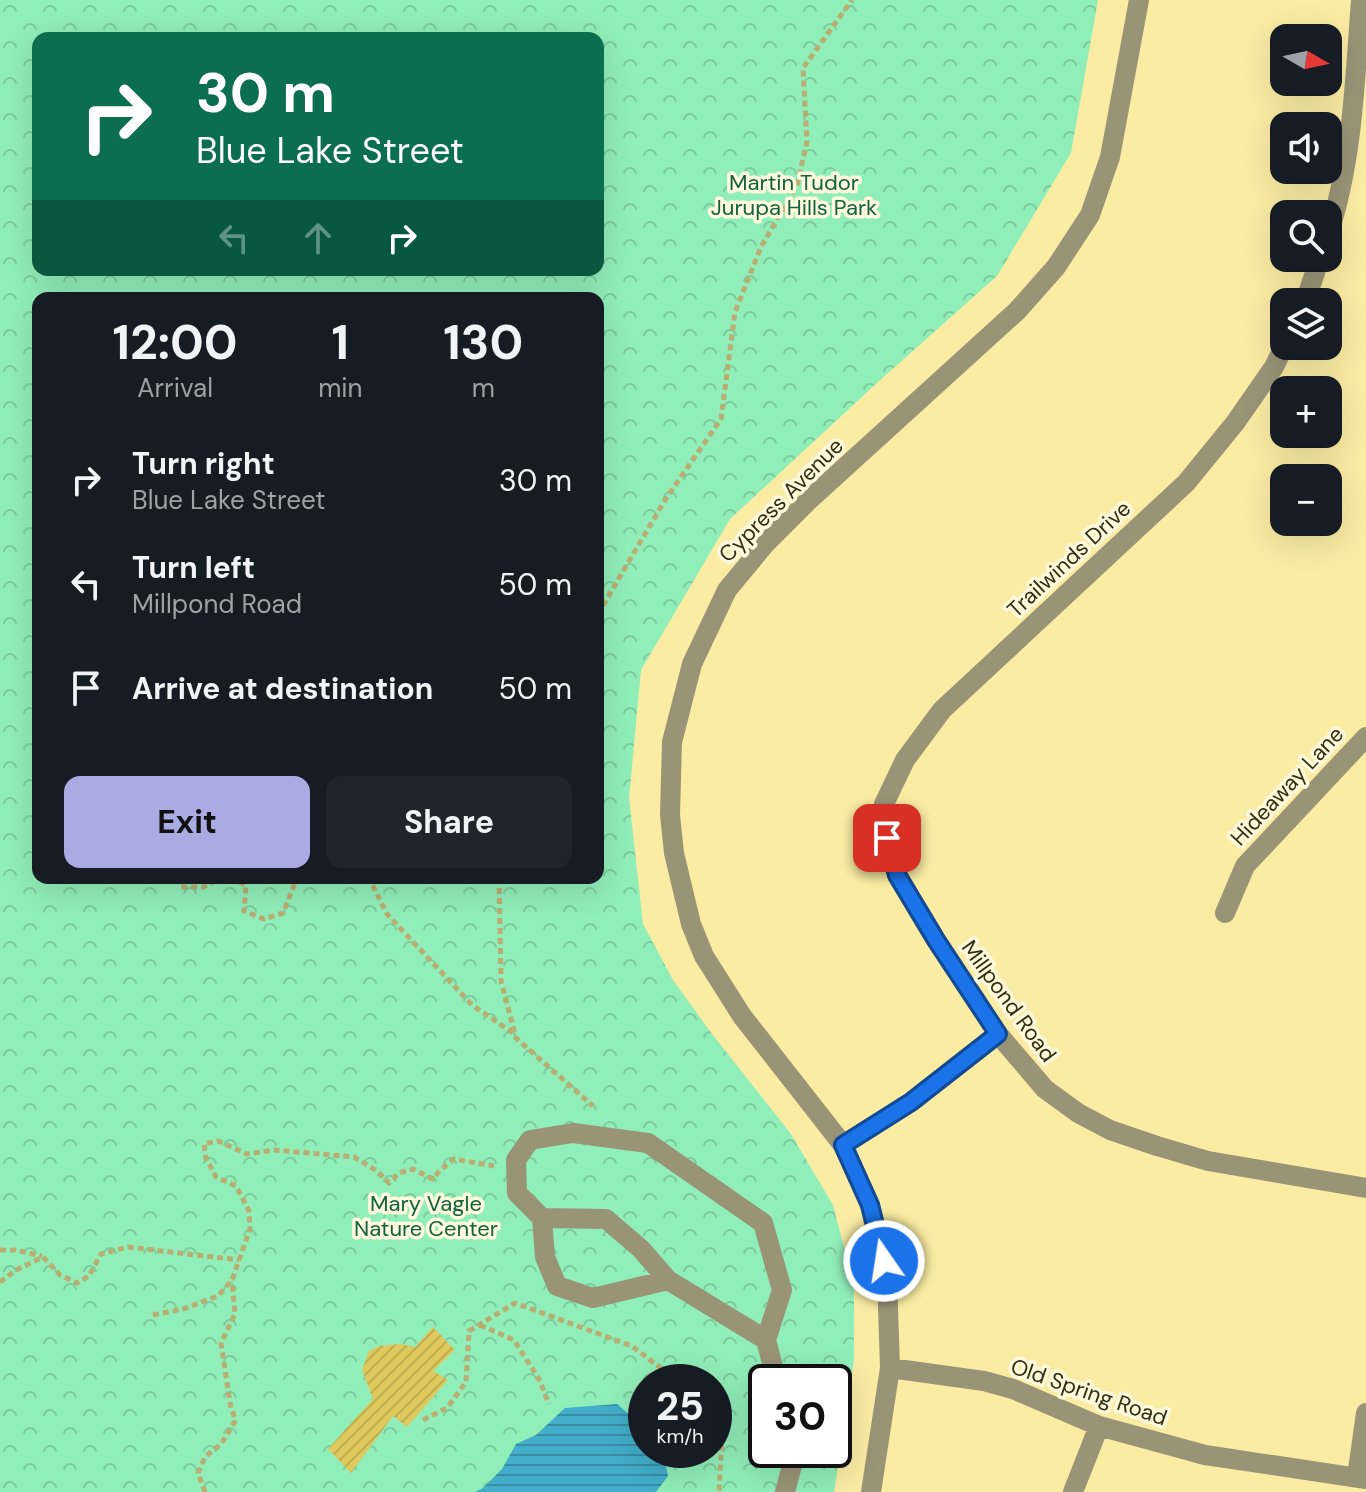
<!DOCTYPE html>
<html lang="en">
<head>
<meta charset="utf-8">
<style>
  body { margin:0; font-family:"DM Sans",sans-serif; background:#20242c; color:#f1f3f6; height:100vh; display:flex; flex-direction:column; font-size:30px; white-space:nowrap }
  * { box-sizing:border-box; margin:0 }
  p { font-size:26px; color:#9ea1a6 }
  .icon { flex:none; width:44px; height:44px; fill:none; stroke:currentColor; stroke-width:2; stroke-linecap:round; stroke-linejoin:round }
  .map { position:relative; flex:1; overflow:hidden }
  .panel { position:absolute; left:32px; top:292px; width:572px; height:592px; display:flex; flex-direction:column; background:#171b24; border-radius:16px; box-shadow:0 8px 32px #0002 }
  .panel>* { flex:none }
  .hud { position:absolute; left:32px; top:32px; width:572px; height:244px; border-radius:16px; box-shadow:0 8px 32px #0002; background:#0b6e4f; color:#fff; overflow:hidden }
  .needle { width:52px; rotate:99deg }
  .controls { position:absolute; left:1270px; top:24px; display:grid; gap:16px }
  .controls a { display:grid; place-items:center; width:72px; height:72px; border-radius:16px; background:#171b24; box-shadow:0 8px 32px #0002; font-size:40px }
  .speed { position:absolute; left:628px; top:1364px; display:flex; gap:16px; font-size:40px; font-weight:700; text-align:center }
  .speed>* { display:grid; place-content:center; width:104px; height:104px; border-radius:50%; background:#171b24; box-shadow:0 8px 32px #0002; line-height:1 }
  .speed small { font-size:20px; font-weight:400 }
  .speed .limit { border:4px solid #111; border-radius:12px; background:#fff; color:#111 }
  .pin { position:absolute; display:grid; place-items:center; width:68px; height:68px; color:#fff; margin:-34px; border-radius:16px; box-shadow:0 4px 12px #0006 }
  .me { position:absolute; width:88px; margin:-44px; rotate:347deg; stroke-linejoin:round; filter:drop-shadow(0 0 6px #0008) }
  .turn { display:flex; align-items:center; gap:28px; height:168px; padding:0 32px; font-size:36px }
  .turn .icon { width:104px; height:104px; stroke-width:2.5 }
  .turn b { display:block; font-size:56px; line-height:68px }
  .lanes { display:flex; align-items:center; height:76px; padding:0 32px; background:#0003; justify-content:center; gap:40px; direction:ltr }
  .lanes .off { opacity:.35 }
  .eta { display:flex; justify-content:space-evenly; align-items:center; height:136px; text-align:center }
  .eta b { font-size:48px; font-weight:700; line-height:56px }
  .primary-button { display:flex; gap:16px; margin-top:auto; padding:16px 32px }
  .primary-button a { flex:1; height:92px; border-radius:16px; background:#aaabe2; color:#111; font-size:32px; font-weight:700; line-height:92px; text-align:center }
  .primary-button a+a { background:#20242c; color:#f1f3f6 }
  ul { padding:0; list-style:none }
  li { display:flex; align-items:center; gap:24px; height:104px; padding:0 32px }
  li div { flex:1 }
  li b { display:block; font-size:30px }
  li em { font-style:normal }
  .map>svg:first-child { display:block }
</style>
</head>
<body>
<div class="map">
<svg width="1366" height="1492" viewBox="0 0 1366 1492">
  <defs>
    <pattern id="park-crowns" width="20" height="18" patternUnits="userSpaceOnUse" patternTransform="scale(2)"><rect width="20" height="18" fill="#90eeb9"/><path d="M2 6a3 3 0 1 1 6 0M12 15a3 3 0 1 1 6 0" fill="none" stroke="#7dcc9e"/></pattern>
    <pattern id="water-rules" width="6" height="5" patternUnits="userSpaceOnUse" patternTransform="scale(2)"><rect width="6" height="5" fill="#42aeca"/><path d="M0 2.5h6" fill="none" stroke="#388ea3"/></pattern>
    <pattern id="building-hatch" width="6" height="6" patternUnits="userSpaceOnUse" patternTransform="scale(2)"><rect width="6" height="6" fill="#dfc95c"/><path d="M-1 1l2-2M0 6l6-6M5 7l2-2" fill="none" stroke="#c0ad4f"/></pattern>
  </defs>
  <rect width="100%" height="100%" fill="#faeca3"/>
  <path fill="url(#park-crowns)" fill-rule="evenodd" d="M0,0H1098L1071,153L997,276L878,382L730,519L641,670L629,798L643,924L673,980L709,1030L791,1134L833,1205L854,1286V1359L834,1492H0ZM38,38H598V270H38ZM38,298H598V878H38ZM646,1382H714V1450H646ZM766,1382H834V1450H766Z"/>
  <path fill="url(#water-rules)" d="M617,1404L646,1429V1450H663L668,1476L656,1492H475L483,1488L502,1469L516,1444L536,1435L565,1408Z"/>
  <path fill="url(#building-hatch)" d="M433,1327L455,1350L433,1371L448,1380L407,1427L393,1416L351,1473L328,1449L373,1399L362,1370L369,1351L379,1346L400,1344L415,1347Z"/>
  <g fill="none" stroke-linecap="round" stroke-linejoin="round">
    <path stroke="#b9ad72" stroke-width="5" stroke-dasharray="6 4" stroke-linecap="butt" d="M598,614L665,500L721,419L735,312L761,247L797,185L807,142L803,68L852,0
      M177,878L181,887H203L222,878
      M230,878L246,885L244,911L264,919L283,913L297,878
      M366,878L373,886L387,914L472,1005L513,1033
      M499,878L501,981L516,1038L593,1106
      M0,1250H15L42,1256
      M0,1282L16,1270L43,1257L60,1275L77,1283L89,1276L101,1254L128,1247L239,1260
      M153,1315L183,1309L218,1296L232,1280L250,1229L249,1211L236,1186L216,1177L206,1158L204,1144L218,1141L247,1154L274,1150L354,1157L377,1171L389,1183L399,1173L413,1169L433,1179L440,1170L454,1159L494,1166
      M480,1325L514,1340L539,1379L549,1404
      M714,1409L723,1416L719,1492
      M423,1420L447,1408L466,1382L469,1331L515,1303L632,1346L679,1382
      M205,1492L198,1473L205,1457L221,1444L236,1420L231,1409L221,1343L235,1314L232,1281"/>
    <path stroke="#9a9477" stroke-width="20" d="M1328,235C1353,160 1355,78 1361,0
      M1305,302L1320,258
      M1284,346L1274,367L1235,423L1186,483L942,710L905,760L884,804L887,838L897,875L936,940L998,1034L1045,1089L1078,1113L1110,1130L1157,1146L1208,1161L1366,1188
      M1225,913L1245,866L1366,737
      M843,1145L911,1102L998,1034
      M542,1218L545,1257L557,1286L593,1298L668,1280
      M766,1340L668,1280L641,1249L606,1219L542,1218L517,1193L516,1160L530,1140L573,1133L648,1143L763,1223L782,1290L766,1340L777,1382
      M890,1368L984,1381L1013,1389L1099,1426L1205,1455L1366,1479
      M1357,1477L1366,1413
      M785,1492L796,1450
      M871,1492L890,1368L887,1278L870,1205L843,1145L742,1016L704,956L691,924L674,853L670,815L672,742L692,664L727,590L765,544L809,500L1017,311L1056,267L1090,215L1110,157L1139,0
      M1073,1492L1099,1426"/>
  </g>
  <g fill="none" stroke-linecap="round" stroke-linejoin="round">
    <g stroke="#114b97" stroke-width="20">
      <path id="route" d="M884,1261L870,1205L843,1145L911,1102L998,1034L936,940L897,875L887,838"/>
    </g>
    <use href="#route" stroke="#1a73e8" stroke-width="14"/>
  </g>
  <g text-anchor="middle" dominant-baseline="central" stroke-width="7" stroke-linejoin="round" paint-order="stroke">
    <g font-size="22" fill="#10633e" stroke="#fef9dd">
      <text x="794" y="182">Martin Tudor<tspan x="794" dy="25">Jurupa Hills Park</tspan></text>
      <text x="426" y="1203">Mary Vagle<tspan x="426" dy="25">Nature Center</tspan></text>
    </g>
    <g font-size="22" fill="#342e10" stroke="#fef9dd">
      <text transform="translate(781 500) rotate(-45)">Cypress Avenue</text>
      <text transform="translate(1069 559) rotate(-43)">Trailwinds Drive</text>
      <text transform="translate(1287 786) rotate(-47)">Hideaway Lane</text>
      <text transform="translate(1009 1001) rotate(54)">Millpond Road</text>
      <text transform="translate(1089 1392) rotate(19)">Old Spring Road</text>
    </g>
  </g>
</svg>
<div class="controls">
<a><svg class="needle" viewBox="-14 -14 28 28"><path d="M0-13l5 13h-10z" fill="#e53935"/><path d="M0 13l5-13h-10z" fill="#9ea1a6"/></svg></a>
<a><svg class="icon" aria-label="sound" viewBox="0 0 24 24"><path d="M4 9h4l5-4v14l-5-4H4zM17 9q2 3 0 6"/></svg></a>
<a><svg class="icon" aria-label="search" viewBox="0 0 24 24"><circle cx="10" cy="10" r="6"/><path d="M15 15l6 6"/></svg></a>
<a><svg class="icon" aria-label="layers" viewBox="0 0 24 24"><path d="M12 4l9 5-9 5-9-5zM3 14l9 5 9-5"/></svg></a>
<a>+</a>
<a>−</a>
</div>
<div class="speed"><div>25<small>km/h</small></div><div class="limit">30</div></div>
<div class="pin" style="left:887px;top:838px;background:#d93025"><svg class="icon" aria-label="arrive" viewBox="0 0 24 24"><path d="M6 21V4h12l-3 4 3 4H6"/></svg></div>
<svg class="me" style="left:884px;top:1261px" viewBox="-20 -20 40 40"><circle r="17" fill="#1a73e8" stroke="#fff" stroke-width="3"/><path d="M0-11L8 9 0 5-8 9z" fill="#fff"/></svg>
<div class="hud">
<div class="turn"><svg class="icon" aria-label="right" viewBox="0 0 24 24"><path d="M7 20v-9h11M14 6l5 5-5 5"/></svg><div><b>30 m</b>Blue Lake Street</div></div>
<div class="lanes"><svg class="icon off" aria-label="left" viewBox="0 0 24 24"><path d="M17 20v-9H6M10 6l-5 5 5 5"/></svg><svg class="icon off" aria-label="ahead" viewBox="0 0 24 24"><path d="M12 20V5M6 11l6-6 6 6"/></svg><svg class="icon" aria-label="right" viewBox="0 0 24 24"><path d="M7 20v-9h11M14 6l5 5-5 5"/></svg></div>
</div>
<section class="panel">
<div class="eta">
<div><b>12:00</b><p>Arrival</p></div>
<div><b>1</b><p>min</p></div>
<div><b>130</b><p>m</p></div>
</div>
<ul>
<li><svg class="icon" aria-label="right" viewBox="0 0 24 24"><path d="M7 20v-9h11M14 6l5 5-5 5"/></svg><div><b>Turn right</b><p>Blue Lake Street</p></div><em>30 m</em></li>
<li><svg class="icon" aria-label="left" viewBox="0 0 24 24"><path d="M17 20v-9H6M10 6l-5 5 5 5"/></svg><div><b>Turn left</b><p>Millpond Road</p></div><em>50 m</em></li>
<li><svg class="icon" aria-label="arrive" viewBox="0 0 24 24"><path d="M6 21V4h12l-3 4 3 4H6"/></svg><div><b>Arrive at destination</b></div><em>50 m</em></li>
</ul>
<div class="primary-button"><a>Exit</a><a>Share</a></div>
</section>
</div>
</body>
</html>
